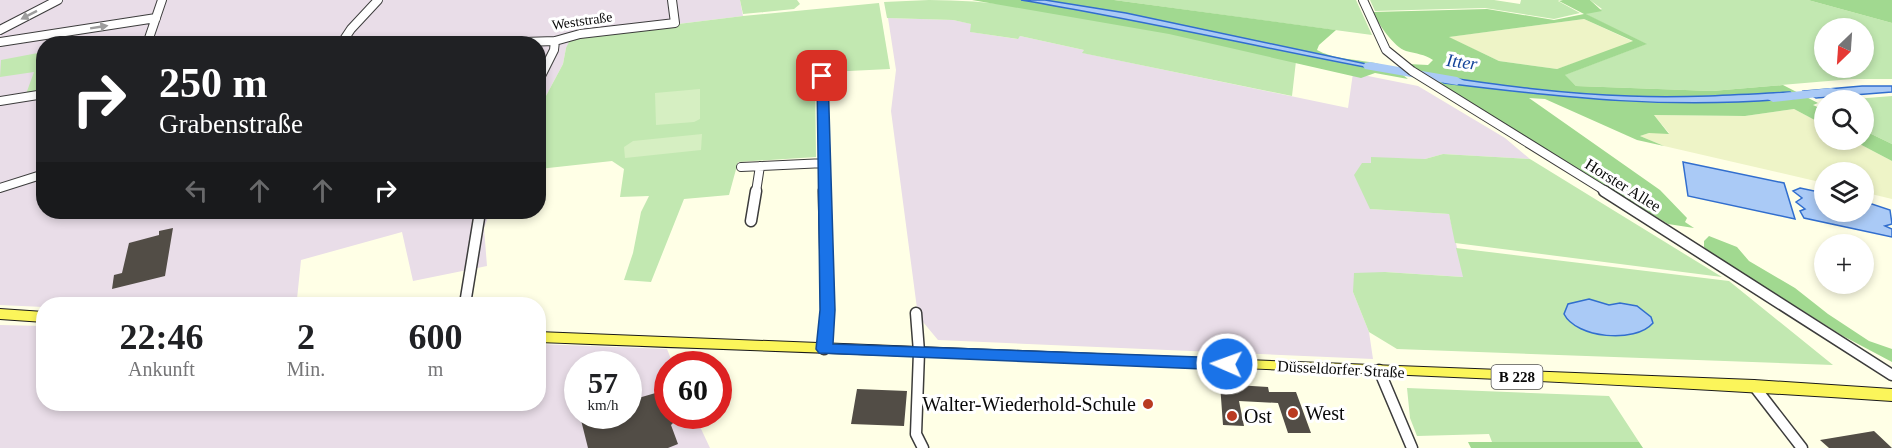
<!DOCTYPE html>
<html lang="de">
<head>
<meta charset="utf-8">
<style>
  body { margin:0; font-family:"Times New Roman",serif; background:#f2f2f2; color:#202124; height:100vh; display:flex; flex-direction:column; font-size:22px; white-space:nowrap }
  * { box-sizing:border-box; margin:0 }
  p { font-size:20px; color:#757577 }
  .icon { flex:none; width:33px; height:33px; fill:none; stroke:currentColor; stroke-width:2; stroke-linecap:round; stroke-linejoin:round }
  .map { position:relative; flex:1; overflow:hidden }
  .drawer { position:absolute; left:36px; top:297px; width:510px; height:114px; display:flex; flex-direction:column; background:#fff; border-radius:24px; box-shadow:0 3px 9px #0003 }
  .drawer>* { flex:none }
  .top-card { position:absolute; left:36px; top:36px; width:510px; height:183px; border-radius:24px; box-shadow:0 3px 9px #0003; background:#202124; color:#fff; overflow:hidden }
  .needle { width:39px; rotate:205deg }
  .tools { position:absolute; left:1814px; top:18px; display:grid; gap:12px }
  .tools a { display:grid; place-items:center; width:60px; height:60px; border-radius:50%; background:#fff; box-shadow:0 3px 9px #0003; font-size:30px }
  .speed { position:absolute; left:564px; top:351px; display:flex; gap:12px; font-size:30px; font-weight:700; text-align:center }
  .speed>* { display:grid; place-content:center; width:78px; height:78px; border-radius:50%; background:#fff; box-shadow:0 3px 9px #0003; line-height:1 }
  .speed small { font-size:15px; font-weight:400 }
  .speed .limit { border:9px solid #d22; background:#fff; color:#111 }
  .pin { position:absolute; display:grid; place-items:center; width:51px; height:51px; color:#fff; margin:-26px; border-radius:12px; box-shadow:0 3px 9px #0006 }
  .me { position:absolute; width:66px; margin:-33px; rotate:272deg; stroke-linejoin:round; filter:drop-shadow(0 0 4px #0008) }
  .turn { display:flex; align-items:center; gap:21px; height:126px; padding:0 24px; font-size:27px }
  .turn .icon { width:78px; height:78px; stroke-width:2.5 }
  .turn b { display:block; font-size:42px; line-height:51px }
  .lanes { display:flex; align-items:center; height:57px; padding:0 24px; background:#0003; justify-content:center; gap:30px; direction:ltr }
  .lanes .off { opacity:.35 }
  .eta { display:flex; justify-content:space-evenly; align-items:center; height:102px; text-align:center }
  .eta b { font-size:36px; font-weight:800; line-height:42px }
  .map>svg:first-child { display:block }
</style>
</head>
<body>
<div class="map">
<svg width="1892" height="448" viewBox="0 0 1892 448">
  <rect width="100%" height="100%" fill="#ffffe6"/>
  <path fill="#e9dde8" fill-rule="evenodd" d="M0,0H740L743,16L589,35L566,48L563,64L539,109L538,44H44V212H490L484,228L487,266L413,281L402,232L301,260L297,299L293,304H44L43,307L0,305Z
    M888,18L953,20L972,24L971,32L1017,39L1020,36L1084,50L1083,53L1348,108L1353,73L1418,86L1505,138L1530,159L1443,154L1425,159L1371,158L1370,209L1449,214L1464,277L1385,272L1353,292L1369,332L1373,359L938,340L918,316L891,111L896,70Z
    M0,325L43,326L44,404H538L539,344L667,349L673,364H668V416H695L710,448H0ZM578,364H628V416H578Z"/>
  <path fill="#eef4c7" d="M1584,19L1634,42L1557,69L1499,61L1448,37Z
    M1794,109L1824,125V140H1852L1892,161V199L1863,192V172H1824V183L1664,146L1640,136L1649,133H1669L1654,115L1745,116Z"/>
  <path fill="#c2e8b1" fill-rule="evenodd" d="M740,0H797L800,4L794,9L743,14Z
    M929,0C1049,0 1178,37 1296,61L1292,96L1082,53L1084,50L1020,36L1018,39L970,32L971,24L953,20L887,18L884,2Z
    M1114,0H1356L1372,35Z
    M1370,0H1494L1520,4L1521,0H1560L1558,1L1580,13L1554,19L1485,8L1375,11Z
    M1590,0H1808L1892,23V79H1852L1712,91L1576,86L1564,75L1646,44L1585,14L1602,9ZM1824,28H1863V68H1824Z
    M879,3L890,69L828,72L815,76L816,157L738,162L729,195L684,199L651,282L624,280L633,253L641,212L649,196L620,197L624,169L612,161L539,169V109L563,64L566,48L570,40L589,35L743,16Z
    M43,52V91L26,94L34,72L0,77L1,60Z
    M1892,96V144L1863,130V100H1842Z
    M1443,154L1530,159L1722,277L1455,243L1449,214L1370,209L1354,175L1362,163H1371V157L1425,159Z
    M1456,248L1729,281L1833,365L1397,349L1369,332L1353,292L1354,273L1385,272L1463,277Z
    M1407,388L1609,396L1639,442H1492L1489,434L1417,436L1410,418Z"/>
  <path fill="#a1d990" fill-rule="evenodd" d="M972,0H1114L1336,30L1319,45L1317,50C1347,66 1381,54 1408,79L1375,73L1361,78L1169,34Z
    M1563,0H1590L1602,11L1586,14L1647,44L1565,75L1576,86L1712,91L1783,85L1818,103L1813,105L1824,110V125L1794,109L1745,116L1654,115L1669,134L1649,133L1640,136L1664,146L1637,140L1545,99L1529,98L1660,190L1687,218L1685,222L1694,228L1668,224L1408,64L1428,65L1433,60C1424,54 1417,54 1406,51C1394,47 1378,24 1373,12L1487,9L1554,20L1584,14L1559,1ZM1584,19L1633,41L1557,69L1499,61L1449,37Z
    M1809,0H1892V23L1808,0Z
    M1863,130L1892,144V161L1852,140H1863Z
    M1709,236L1737,247L1749,261L1795,288L1828,314L1869,341L1892,349V362L1843,336L1712,254L1704,247V241Z
    M1468,442H1639L1643,448H1471Z"/>
  <path fill="#d6efc2" d="M700,89V119L694,122L656,125L655,93Z
    M702,134L701,150L625,158L624,147L633,141Z"/>
  <path fill="#aacaf6" stroke="#316ece" stroke-width="1.5" d="M1021,0H1045L1126,13L1390,69L1396,73C1271,50 1147,21 1021,0Z
    M1431,75C1497,85 1563,94 1630,96C1683,98 1736,95 1790,92L1798,98C1676,110 1564,98 1444,83Z
    M1862,86H1892V92L1816,98L1804,91Z
    M1683,162L1784,183L1795,219L1688,196Z
    M1800,188L1824,193V212H1863V201L1890,210L1892,224L1885,226L1892,229V237L1804,218L1800,211L1805,209L1796,202L1802,198L1793,191Z
    M1589,299L1609,305L1620,303L1637,306L1651,317L1653,323C1635,344 1576,338 1564,314L1568,304Z"/>
  <g fill="none" stroke-linecap="round" stroke-linejoin="round">
    <path fill="#aacaf6" fill-rule="evenodd" d="M1370,62L1457,77L1464,81L1457,85L1365,69L1363,66L1365,63Z
      M1831,88L1836,89L1838,92L1836,95L1773,102L1766,98L1773,94Z"/>
  </g>
  <path fill="#524d46" d="M173,228L165,276L112,289L114,275L122,273L129,243L159,235V231Z
    M1220,384L1268,387L1269,392H1296L1311,433H1288L1278,403L1239,401L1244,426L1223,425Z
    M857,389L907,391L904,426L851,424Z
    M659,392L667,416L671,417L674,422L671,425L678,444L668,448H588L580,416H628V401Z
    M1874,431L1892,448H1829L1820,440Z"/>
  <g fill="none" stroke-linecap="round" stroke-linejoin="round">
    <g stroke="#3c3c3c" stroke-width="10">
      <path id="street-far1" d="M1363,0L1386,50L1412,71L1607,192
        M0,30L58,0
        M0,42L156,18
        M147,44L162,0
        M341,44L351,29L378,0
        M457,44L555,41L580,34L675,23L672,0
        M822,76L824,192
        M538,82L554,50L555,41
        M0,101L44,94
        M741,167L825,163
        M0,188L44,174
        M756,192L760,166"/>
    </g>
    <g stroke="#3c3c3c" stroke-width="13">
      <path id="street" d="M1604,191L1892,375
        M751,221L756,191
        M465,304L480,212
        M916,313L919,352L916,434L923,448
        M824,349L827,310L824,191
        M1379,370L1412,448
        M1754,386L1802,448"/>
    </g>
    <g stroke="#1a1a1a" stroke-width="2">
      <path id="primary" d="M0,309L44,312V322L0,319Z
        M538,332L1754,380L1892,389V401C1442,371 990,360 538,342Z"/>
    </g>
    <use href="#street-far1" stroke="#fff" stroke-width="8"/>
    <use href="#street" stroke="#fff" stroke-width="10"/>
    <use href="#primary" fill="#fbf55a" fill-rule="evenodd"/>
  </g>
  <defs><path id="oneway-solid" d="M-6-.8H1V-3.2L6.5 0L1 3.2V.8H-6Z" transform="scale(1.5)"/></defs>
  <g fill="#9d9d9d">
    <use href="#oneway-solid" transform="translate(29 15) rotate(153)"/>
    <use href="#oneway-solid" transform="translate(99 27) rotate(-9)"/>
  </g>
  <path fill="#1a73e8" stroke="#114b97" stroke-width="1.5" d="M822,72L828,76L835,310L833,344L1227,358L1233,360L1235,364L1233,368L1227,370L819,353L816,349L820,310L817,76Z"/>
  <g fill="#b93a21" stroke="#fff" stroke-width="2">
    <circle cx="1148" cy="404" r="6"/>
    <circle cx="1293" cy="413" r="6"/>
    <circle cx="1232" cy="416" r="6"/>
  </g>
  <g text-anchor="middle" dominant-baseline="central" stroke-width="6" stroke-linejoin="round" paint-order="stroke">
    <g font-size="14" fill="#090909" stroke="#fff">
      <text transform="translate(582 21) rotate(-8)">Weststraße</text>
    </g>
    <rect fill="#fff" stroke="#535353" stroke-width="1.5" x="1491.5" y="365" width="51" height="24" rx="4.5"/>
    <g font-size="15" font-weight="bold" fill="#090909">
      <text x="1517" y="377">B 228</text>
    </g>
    <g font-size="16" fill="#090909" stroke="#fff">
      <text transform="translate(1623 185) rotate(32)">Horster Allee</text>
      <text transform="translate(1341 369) rotate(3)">Düsseldorfer Straße</text>
    </g>
    <g font-size="18" font-style="italic" fill="#13439a" stroke="#fff">
      <text transform="translate(1462 62) rotate(8)">Itter</text>
    </g>
    <g font-size="20" fill="#090909" stroke="#fff" text-anchor="start">
      <text x="1136" y="404" text-anchor="end">Walter-Wiederhold-Schule</text>
      <text x="1305" y="413">West</text>
      <text x="1244" y="416">Ost</text>
    </g>
  </g>
</svg>
<div class="tools">
<a><svg class="needle" viewBox="-14 -14 28 28"><path d="M0-13l5 13h-10z" fill="#e53935"/><path d="M0 13l5-13h-10z" fill="#757577"/></svg></a>
<a><svg class="icon" aria-label="search" viewBox="0 0 24 24"><circle cx="10" cy="10" r="6"/><path d="M15 15l6 6"/></svg></a>
<a><svg class="icon" aria-label="layers" viewBox="0 0 24 24"><path d="M12 4l9 5-9 5-9-5zM3 14l9 5 9-5"/></svg></a>
<a>+</a>
</div>
<div class="speed"><div>57<small>km/h</small></div><div class="limit">60</div></div>
<div class="pin" style="left:822px;top:76px;background:#d93025"><svg class="icon" aria-label="arrive" viewBox="0 0 24 24"><path d="M6 21V4h12l-3 4 3 4H6"/></svg></div>
<svg class="me" style="left:1227px;top:364px" viewBox="-20 -20 40 40"><circle r="17" fill="#1a73e8" stroke="#fff" stroke-width="3"/><path d="M0-11L8 9 0 5-8 9z" fill="#fff"/></svg>
<div class="top-card">
<div class="turn"><svg class="icon" aria-label="right" viewBox="0 0 24 24"><path d="M7 20v-9h11M14 6l5 5-5 5"/></svg><div><b>250 m</b>Grabenstraße</div></div>
<div class="lanes"><svg class="icon off" aria-label="left" viewBox="0 0 24 24"><path d="M17 20v-9H6M10 6l-5 5 5 5"/></svg><svg class="icon off" aria-label="ahead" viewBox="0 0 24 24"><path d="M12 20V5M6 11l6-6 6 6"/></svg><svg class="icon off" aria-label="ahead" viewBox="0 0 24 24"><path d="M12 20V5M6 11l6-6 6 6"/></svg><svg class="icon" aria-label="right" viewBox="0 0 24 24"><path d="M7 20v-9h11M14 6l5 5-5 5"/></svg></div>
</div>
<section class="drawer">
<div class="eta">
<div><b>22:46</b><p>Ankunft</p></div>
<div><b>2</b><p>Min.</p></div>
<div><b>600</b><p>m</p></div>
</div>
</section>
</div>
</body>
</html>
